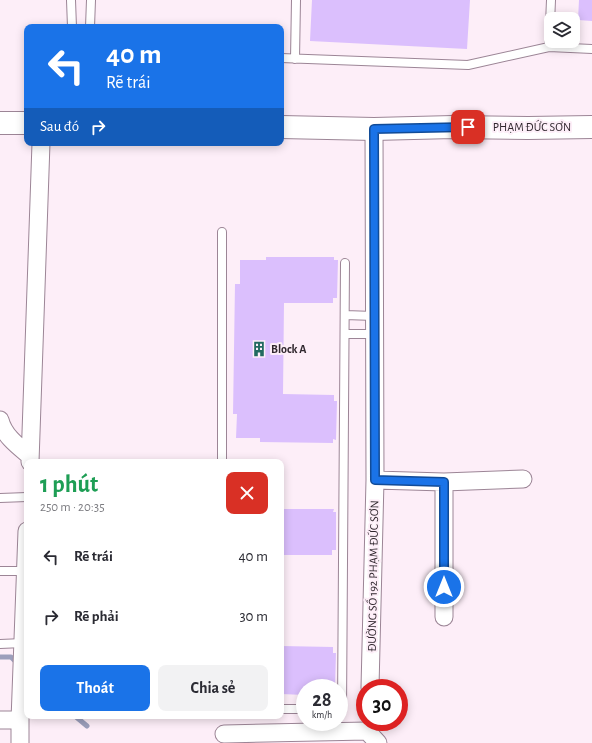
<!DOCTYPE html>
<html lang="vi">
<head>
<meta charset="utf-8">
<style>
  body { margin:0; font-family:"Alegreya Sans",sans-serif; background:#f2f2f3; color:#2b2b33; height:100vh; display:flex; flex-direction:column; font-size:15px; white-space:nowrap }
  * { box-sizing:border-box; margin:0 }
  p { font-size:13px; color:#7c7c81 }
  .icon { flex:none; width:22px; height:22px; fill:none; stroke:currentColor; stroke-width:2; stroke-linecap:round; stroke-linejoin:round }
  .map { position:relative; flex:1; overflow:hidden }
  .sheet { position:absolute; left:24px; top:459px; width:260px; height:260px; display:flex; flex-direction:column; background:#fff; border-radius:8px; box-shadow:0 2px 10px #0003 }
  .sheet>* { flex:none }
  .top-card { position:absolute; left:24px; top:24px; width:260px; height:122px; border-radius:8px; box-shadow:0 2px 10px #0003; background:#1a73e8; color:#fff; overflow:hidden }
  .tools { position:absolute; left:544px; top:12px; display:grid; gap:8px }
  .tools a { display:grid; place-items:center; width:36px; height:36px; border-radius:8px; background:#fff; box-shadow:0 2px 10px #0003; font-size:20px }
  .speed { position:absolute; left:296px; top:679px; display:flex; gap:8px; font-size:20px; font-weight:700; text-align:center }
  .speed>* { display:grid; place-content:center; width:52px; height:52px; border-radius:50%; background:#fff; box-shadow:0 2px 10px #0003; line-height:1 }
  .speed small { font-size:10px; font-weight:400 }
  .speed .limit { border:6px solid #d22; background:#fff; color:#111 }
  .pin { position:absolute; display:grid; place-items:center; width:34px; height:34px; color:#fff; margin:-17px; border-radius:8px; box-shadow:0 2px 6px #0006 }
  .me { position:absolute; width:44px; margin:-22px; rotate:0deg; stroke-linejoin:round; filter:drop-shadow(0 0 3px #0008) }
  .turn { display:flex; align-items:center; gap:14px; height:84px; padding:0 16px; font-size:18px }
  .turn .icon { width:52px; height:52px; stroke-width:2.5 }
  .turn b { display:block; font-size:28px; line-height:34px }
  .then { display:flex; align-items:center; height:38px; padding:0 16px; background:#0003; gap:8px; font-size:15px }
  .round { display:grid; place-items:center; flex:none; width:42px; height:42px; border-radius:8px; background:#f2f2f3 }
  .headline { display:flex; align-items:center; justify-content:space-between; height:68px; padding:0 16px }
  h1 { font-size:24px; font-weight:700; line-height:30px; color:#1e9e55 }
  .cta { display:flex; gap:8px; margin-top:auto; padding:8px 16px }
  .cta a { flex:1; height:46px; border-radius:8px; background:#1a73e8; color:#fff; font-size:16px; font-weight:700; line-height:46px; text-align:center }
  .cta a+a { background:#f2f2f3; color:#2b2b33 }
  ul { padding:0; list-style:none }
  li { display:flex; align-items:center; gap:12px; height:60px; padding:0 16px }
  li div { flex:1 }
  li b { display:block; font-size:15px }
  li em { font-style:normal }
  .map>svg:first-child { display:block }
</style>
</head>
<body>
<div class="map">
<svg width="592" height="743" viewBox="0 0 592 743">
  <rect width="100%" height="100%" fill="#fdeef8"/>
  <g fill="none" stroke-linecap="round" stroke-linejoin="round">
    <path stroke="#9c9fbc" stroke-width="5" d="M0,657H11L18,664
      M75,716L87,726"/>
  </g>
  <path fill="#dbbffd" d="M312,0H470L467,49L310,41Z
    M579,0H592V21L578,20Z
    M266,257H334V260H338L337,298H333V303H284L283,394L334,395V401H337L336,440L333,439V443L260,442V438H236L237,414H233L235,284H240V260H266Z
    M281,509H334L333,512H336V550H332V555H281Z
    M281,646L333,647V653H336L335,688H305V695L281,694Z"/>
  <g fill="none" stroke-linecap="round" stroke-linejoin="round">
    <g stroke="#9c8596" stroke-width="10">
      <path id="lane" d="M71,0L72,27
        M551,0L549,47L592,49
        M90,27L91,0
        M281,58L468,65L549,47
        M295,59L296,0
        M222,232V462
        M345,315L374,316
        M345,334H374
        M0,498L27,497
        M0,571H25
        M0,644L23,643
        M281,709H305
        M339,710H342L345,263"/>
    </g>
    <g stroke="#9c8596" stroke-width="19">
      <path id="street" d="M0,420C4,436 18,446 30,456
        M30,462L41,143
        M375,480L444,482L523,479
        M444,482V617
        M370,688L375,480L374,129
        M0,720H20V743
        M20,720L27,531
        M224,734L367,731L378,743"/>
    </g>
    <g stroke="#9c8596" stroke-width="24">
      <path id="secondary" d="M0,123H27
        M281,127L374,129L453,127L528,128L592,127"/>
    </g>
    <use href="#lane" stroke="#fff" stroke-width="8"/>
    <use href="#street" stroke="#fff" stroke-width="17"/>
    <use href="#secondary" stroke="#fff" stroke-width="22"/>
  </g>
  <g fill="none" stroke-linecap="round" stroke-linejoin="round">
    <g stroke="#114b97" stroke-width="10">
      <path id="route" d="M444,587V482L375,480L374,129L468,127"/>
    </g>
    <use href="#route" stroke="#1a73e8" stroke-width="7"/>
  </g>
  <defs>
    <g id="building-bare" transform="scale(1.2)"><path d="M-4-6H4V6H1V3H-1V6H-4ZM-2.5-4.3h1.7v1.8h-1.7ZM.8-4.3h1.7v1.8H.8ZM-2.5-1h1.7V.8h-1.7ZM.8-1h1.7V.8H.8Z" fill="#226a60" stroke="#fdeef8" stroke-width="2.5" paint-order="stroke"/></g>
  </defs>
  <g fill-rule="evenodd">
    <use href="#building-bare" x="259" y="349"/>
  </g>
  <g text-anchor="middle" dominant-baseline="central" stroke-width="4" stroke-linejoin="round" paint-order="stroke">
    <g font-size="12" fill="#30272e" stroke="#fdeef8">
      <text x="532" y="127">PHẠM ĐỨC SƠN</text>
      <text transform="translate(373 576) rotate(-89)">ĐƯỜNG SỐ 192 PHẠM ĐỨC SƠN</text>
    </g>
    <g font-size="12" font-weight="bold" fill="#30272e" stroke="#fdeef8" text-anchor="start">
      <text x="271" y="349">Block A</text>
    </g>
  </g>
</svg>
<div class="tools">
<a><svg class="icon" aria-label="layers" viewBox="0 0 24 24"><path d="M12 4l9 5-9 5-9-5zM3 14l9 5 9-5"/></svg></a>
</div>
<div class="speed"><div>28<small>km/h</small></div><div class="limit">30</div></div>
<div class="pin" style="left:468px;top:127px;background:#d93025"><svg class="icon" aria-label="arrive" viewBox="0 0 24 24"><path d="M6 21V4h12l-3 4 3 4H6"/></svg></div>
<svg class="me" style="left:444px;top:587px" viewBox="-20 -20 40 40"><circle r="17" fill="#1a73e8" stroke="#fff" stroke-width="3"/><path d="M0-11L8 9 0 5-8 9z" fill="#fff"/></svg>
<div class="top-card">
<div class="turn"><svg class="icon" aria-label="left" viewBox="0 0 24 24"><path d="M17 20v-9H6M10 6l-5 5 5 5"/></svg><div><b>40 m</b>Rẽ trái</div></div>
<div class="then">Sau đó<svg class="icon" aria-label="right" viewBox="0 0 24 24"><path d="M7 20v-9h11M14 6l5 5-5 5"/></svg></div>
</div>
<section class="sheet">
<div class="headline"><div><h1>1 phút</h1><p>250 m · 20:35</p></div><a class="round" style="background:#d93025;color:#fff"><svg class="icon" aria-label="close" viewBox="0 0 24 24"><path d="M6 6l12 12M18 6L6 18"/></svg></a></div>
<ul>
<li><svg class="icon" aria-label="left" viewBox="0 0 24 24"><path d="M17 20v-9H6M10 6l-5 5 5 5"/></svg><div><b>Rẽ trái</b></div><em>40 m</em></li>
<li><svg class="icon" aria-label="right" viewBox="0 0 24 24"><path d="M7 20v-9h11M14 6l5 5-5 5"/></svg><div><b>Rẽ phải</b></div><em>30 m</em></li>
</ul>
<div class="cta"><a>Thoát</a><a>Chia sẻ</a></div>
</section>
</div>
</body>
</html>
